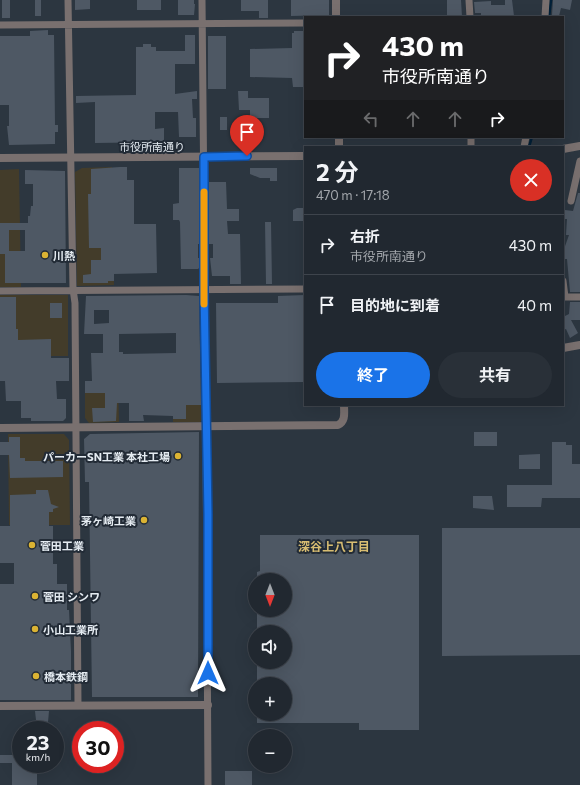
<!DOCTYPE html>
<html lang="ja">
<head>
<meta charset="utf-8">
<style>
  body { margin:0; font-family:Commissioner,"Noto Sans JP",sans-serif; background:#293038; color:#f1f3f6; height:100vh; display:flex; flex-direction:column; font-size:15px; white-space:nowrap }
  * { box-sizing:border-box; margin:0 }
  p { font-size:13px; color:#a2a6ab }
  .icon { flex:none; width:22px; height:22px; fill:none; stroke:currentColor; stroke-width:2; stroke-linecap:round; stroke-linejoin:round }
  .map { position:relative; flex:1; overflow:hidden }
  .side { position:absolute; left:304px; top:146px; width:260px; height:260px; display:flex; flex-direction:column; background:#212830; border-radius:0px; box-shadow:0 4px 16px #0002,0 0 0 1px #3e444c }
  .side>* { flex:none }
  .guide { position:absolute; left:304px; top:16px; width:260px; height:122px; border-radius:0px; box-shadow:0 4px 16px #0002,0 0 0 1px #3e444c; background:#202124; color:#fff; overflow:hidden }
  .needle { width:26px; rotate:180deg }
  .buttons { position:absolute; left:248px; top:573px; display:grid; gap:8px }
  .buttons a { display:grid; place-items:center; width:44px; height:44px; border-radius:50%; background:#212830; box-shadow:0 4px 16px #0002,0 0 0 1px #3e444c; font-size:20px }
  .speed { position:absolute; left:12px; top:721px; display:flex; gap:8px; font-size:20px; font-weight:700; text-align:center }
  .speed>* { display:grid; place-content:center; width:52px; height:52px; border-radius:50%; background:#212830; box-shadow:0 4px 16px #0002,0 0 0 1px #3e444c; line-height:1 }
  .speed small { font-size:10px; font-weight:400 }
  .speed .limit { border:6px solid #d22; background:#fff; color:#111 }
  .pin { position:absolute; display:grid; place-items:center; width:34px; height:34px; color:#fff; margin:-41px -17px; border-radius:50% 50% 50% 0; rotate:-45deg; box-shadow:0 0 4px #0007 }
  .pin .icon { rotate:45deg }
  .me { position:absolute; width:44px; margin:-22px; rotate:0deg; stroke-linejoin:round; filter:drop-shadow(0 0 3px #0008) }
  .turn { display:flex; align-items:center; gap:14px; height:84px; padding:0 12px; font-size:18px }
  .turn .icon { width:52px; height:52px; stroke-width:2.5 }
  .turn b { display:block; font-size:28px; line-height:34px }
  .lanes { display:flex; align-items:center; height:38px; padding:0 12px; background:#0003; justify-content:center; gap:20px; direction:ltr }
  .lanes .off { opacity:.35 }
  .round { display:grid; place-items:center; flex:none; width:42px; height:42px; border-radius:21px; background:#293038 }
  .headline { display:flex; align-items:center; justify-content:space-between; height:68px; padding:0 12px }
  h1 { font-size:24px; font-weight:700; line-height:30px }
  .primary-button { display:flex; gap:8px; margin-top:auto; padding:8px 12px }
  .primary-button a { flex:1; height:46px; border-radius:24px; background:#1a73e8; color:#fff; font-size:16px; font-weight:700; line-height:46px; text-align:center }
  .primary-button a+a { background:#293038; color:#f1f3f6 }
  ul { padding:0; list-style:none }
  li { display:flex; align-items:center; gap:12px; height:60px; padding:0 12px; border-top:1px solid #3e444c }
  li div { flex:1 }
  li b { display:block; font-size:15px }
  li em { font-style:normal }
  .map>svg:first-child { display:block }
</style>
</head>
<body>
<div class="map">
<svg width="580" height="785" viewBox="0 0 580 785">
  <rect width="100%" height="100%" fill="#2c3640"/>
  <path fill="#433c2a" d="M112,167L114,285L77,286L75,172L82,168Z
    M19,169L21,287H0V170Z
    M0,295H68V356H0Z
    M200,378L204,379V418L200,422H173V379Z
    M85,381H118L119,422L89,423L85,418Z
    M8,434H64L69,440L70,525H9Z"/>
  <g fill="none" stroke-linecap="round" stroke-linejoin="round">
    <path stroke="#012038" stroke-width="2.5" d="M549,17L551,0
      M529,147L532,137"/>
  </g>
  <path fill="#4e5864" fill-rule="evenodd" d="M2,0H10V18H2Z
    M35,0H41V16H35Z
    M75,0H90V9L75,10Z
    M137,0H161V10H137Z
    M178,0H194V4H195L194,15H178Z
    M241,0H268V18H259V11H241Z
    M291,0H329V15L291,16Z
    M447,0H461L462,17H447Z
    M505,0H512L514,16L481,17V13H475L474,2L491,1V5H505Z
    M553,0H572L570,10L561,8L559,16L552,15Z
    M48,30V35H54L55,125H58V132H55V144L9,145L7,126H9V105H0V36H30V31Z
    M294,31H305V87H293L292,78L250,77V49L292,48V33H294Z
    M185,35H195V64H175V94L197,91V99H192L193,118H196V137H179L178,112H155V129L164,128V142L95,143V102L76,103V96L136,95V47H143V44H151V47H156V51H185Z
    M208,36H226V89H208Z
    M238,91H248V98H269V118H250V110H239Z
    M220,117H227V130H220Z
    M120,167H127V180H134V224H156L157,273L114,274V281H108V283H83V275L91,274V260H101V248H89L88,194H91V169Z
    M179,168H199V244H198V258H200V267L198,269H181L180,222L179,220H173V204L179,203Z
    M250,168H277V181H270V178H260L250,174Z
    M25,170L65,171L66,283H5V254H0V223H28V216H30L31,206H33V184H25ZM9,230H25V251H9Z
    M209,182H226L227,209H239V221H227L228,234H240L241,284H230V276H212L210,258H213V244H209Z
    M578,193H580V292H570L567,259H563V252L569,235H566L567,219H564L565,210L573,211Z
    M297,208H305V221H293V210Z
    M265,222H271L272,284H266Z
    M186,295L199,296L201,405H186V419H173V416L143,415L144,421H129V403H117L116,421L93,422L92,408H105V393H85V381H92L91,353H103V334H84L86,296ZM94,310H109V323L94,324ZM176,333V353L123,354V352H119V334Z
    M305,295V382L217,383L216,303H278V296Z
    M0,297H16V329H18V340L51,339V358H69V381H56L57,399H66V418L63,421H31V418H21V401H6L5,381H0Z
    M570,302H580V320H571L578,333L570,338L566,329L563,330V317L569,314Z
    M50,303H62V318H50Z
    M199,432L198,697H92L89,482H85L84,439L90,434Z
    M474,432H497V446H474Z
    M9,437H20V458H25V461H63V477L10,478L9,455H0V442H9Z
    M552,442H566V445H572V464H580V498H542L541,507H507V485H552Z
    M540,454V469H519V455Z
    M36,490H48L51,504L59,507L53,509V512H49V526H53V564H57V584H67V610H69L71,651V700H0V584H14V563H0V526H10V495L36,494Z
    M473,496H492L494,510L473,508Z
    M442,528H580V655L442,656Z
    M260,535H419V730H359V723H257V714H285V684H257V662H285V632H257V610H285V580H257V572L260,571Z
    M35,711H49L48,722L36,720Z
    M15,745H21V764H37V785H12V763H0V755H15Z
    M225,771H252V785H225Z"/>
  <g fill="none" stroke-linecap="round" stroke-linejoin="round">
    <path stroke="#79706f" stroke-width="7" d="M68,0L73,289L75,303L78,705
      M202,0C205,262 207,523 208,785
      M469,0L470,17
      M545,17L546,0
      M0,25L305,23
      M471,137V147
      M524,147L526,137
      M571,201L580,161
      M563,281L565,297
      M0,291L305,289
      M563,297H580"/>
    <path stroke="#79706f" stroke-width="8" d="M336,17V0
      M339,137V147
      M563,149L580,146
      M0,158L305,156
      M563,348L580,345
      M0,428L338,425C346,421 344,413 344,405
      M0,706L208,705"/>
  </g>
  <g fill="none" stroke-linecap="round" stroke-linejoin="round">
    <g stroke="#114b97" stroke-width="10">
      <path id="route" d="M208,673V514L204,289V157L247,156"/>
    </g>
    <use href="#route" stroke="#1a73e8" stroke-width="7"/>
    <path stroke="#f59e0b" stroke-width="7" d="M204,304V192"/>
  </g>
  <g fill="#dbb333" stroke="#222b36" stroke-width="1.5">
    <circle cx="45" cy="255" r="4"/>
    <circle cx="178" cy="456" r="4"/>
    <circle cx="144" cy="520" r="4"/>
    <circle cx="32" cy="545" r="4"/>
    <circle cx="35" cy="596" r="4"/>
    <circle cx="35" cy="629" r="4"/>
    <circle cx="36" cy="676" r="4"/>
  </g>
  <g text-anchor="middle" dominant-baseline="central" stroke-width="4" stroke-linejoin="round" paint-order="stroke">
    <g font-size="11" fill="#e4ebf1" stroke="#222b36">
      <text x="152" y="146">市役所南通り</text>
    </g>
    <g font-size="11" font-weight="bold" fill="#e4ebf1" stroke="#222b36" text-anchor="start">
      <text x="53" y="255">川熱</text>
      <text x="170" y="456" text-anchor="end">パーカーSN工業 本社工場</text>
      <text x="136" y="520" text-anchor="end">茅ヶ崎工業</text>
      <text x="40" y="545">菅田工業</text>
      <text x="43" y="596">菅田 シンワ</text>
      <text x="43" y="629">小山工業所</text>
      <text x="44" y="676">橋本鉄鋼</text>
    </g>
    <g font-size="12" font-weight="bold" fill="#d8bd72" stroke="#222b36">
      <text x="334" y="546">深谷上八丁目</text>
    </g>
  </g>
</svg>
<div class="buttons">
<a><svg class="needle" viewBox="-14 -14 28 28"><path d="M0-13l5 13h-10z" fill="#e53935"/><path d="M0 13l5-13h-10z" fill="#a2a6ab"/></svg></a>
<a><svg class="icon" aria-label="sound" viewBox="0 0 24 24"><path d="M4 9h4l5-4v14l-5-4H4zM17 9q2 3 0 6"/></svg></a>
<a>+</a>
<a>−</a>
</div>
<div class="speed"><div>23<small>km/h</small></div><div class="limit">30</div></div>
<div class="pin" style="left:247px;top:156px;background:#d93025"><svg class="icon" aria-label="arrive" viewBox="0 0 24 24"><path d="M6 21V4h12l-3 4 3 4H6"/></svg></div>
<svg class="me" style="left:208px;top:673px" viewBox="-20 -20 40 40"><path d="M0-17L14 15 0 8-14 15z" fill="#1a73e8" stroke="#fff" stroke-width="4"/></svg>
<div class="guide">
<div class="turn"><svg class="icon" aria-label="right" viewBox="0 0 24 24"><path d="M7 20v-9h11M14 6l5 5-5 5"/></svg><div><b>430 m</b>市役所南通り</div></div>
<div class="lanes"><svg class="icon off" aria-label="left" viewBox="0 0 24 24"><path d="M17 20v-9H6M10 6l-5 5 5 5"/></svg><svg class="icon off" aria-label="ahead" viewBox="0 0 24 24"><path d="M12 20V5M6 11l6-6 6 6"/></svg><svg class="icon off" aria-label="ahead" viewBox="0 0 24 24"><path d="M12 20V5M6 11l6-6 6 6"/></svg><svg class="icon" aria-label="right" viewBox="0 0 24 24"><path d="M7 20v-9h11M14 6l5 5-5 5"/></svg></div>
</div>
<section class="side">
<div class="headline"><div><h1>2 分</h1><p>470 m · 17:18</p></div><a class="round" style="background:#d93025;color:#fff"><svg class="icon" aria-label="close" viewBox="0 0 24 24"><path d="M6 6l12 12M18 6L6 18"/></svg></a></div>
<ul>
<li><svg class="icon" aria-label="right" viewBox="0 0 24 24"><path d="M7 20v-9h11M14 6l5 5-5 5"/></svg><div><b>右折</b><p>市役所南通り</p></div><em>430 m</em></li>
<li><svg class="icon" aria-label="arrive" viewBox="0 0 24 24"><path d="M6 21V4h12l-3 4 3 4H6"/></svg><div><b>目的地に到着</b></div><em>40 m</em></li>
</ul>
<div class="primary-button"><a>終了</a><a>共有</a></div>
</section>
</div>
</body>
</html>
